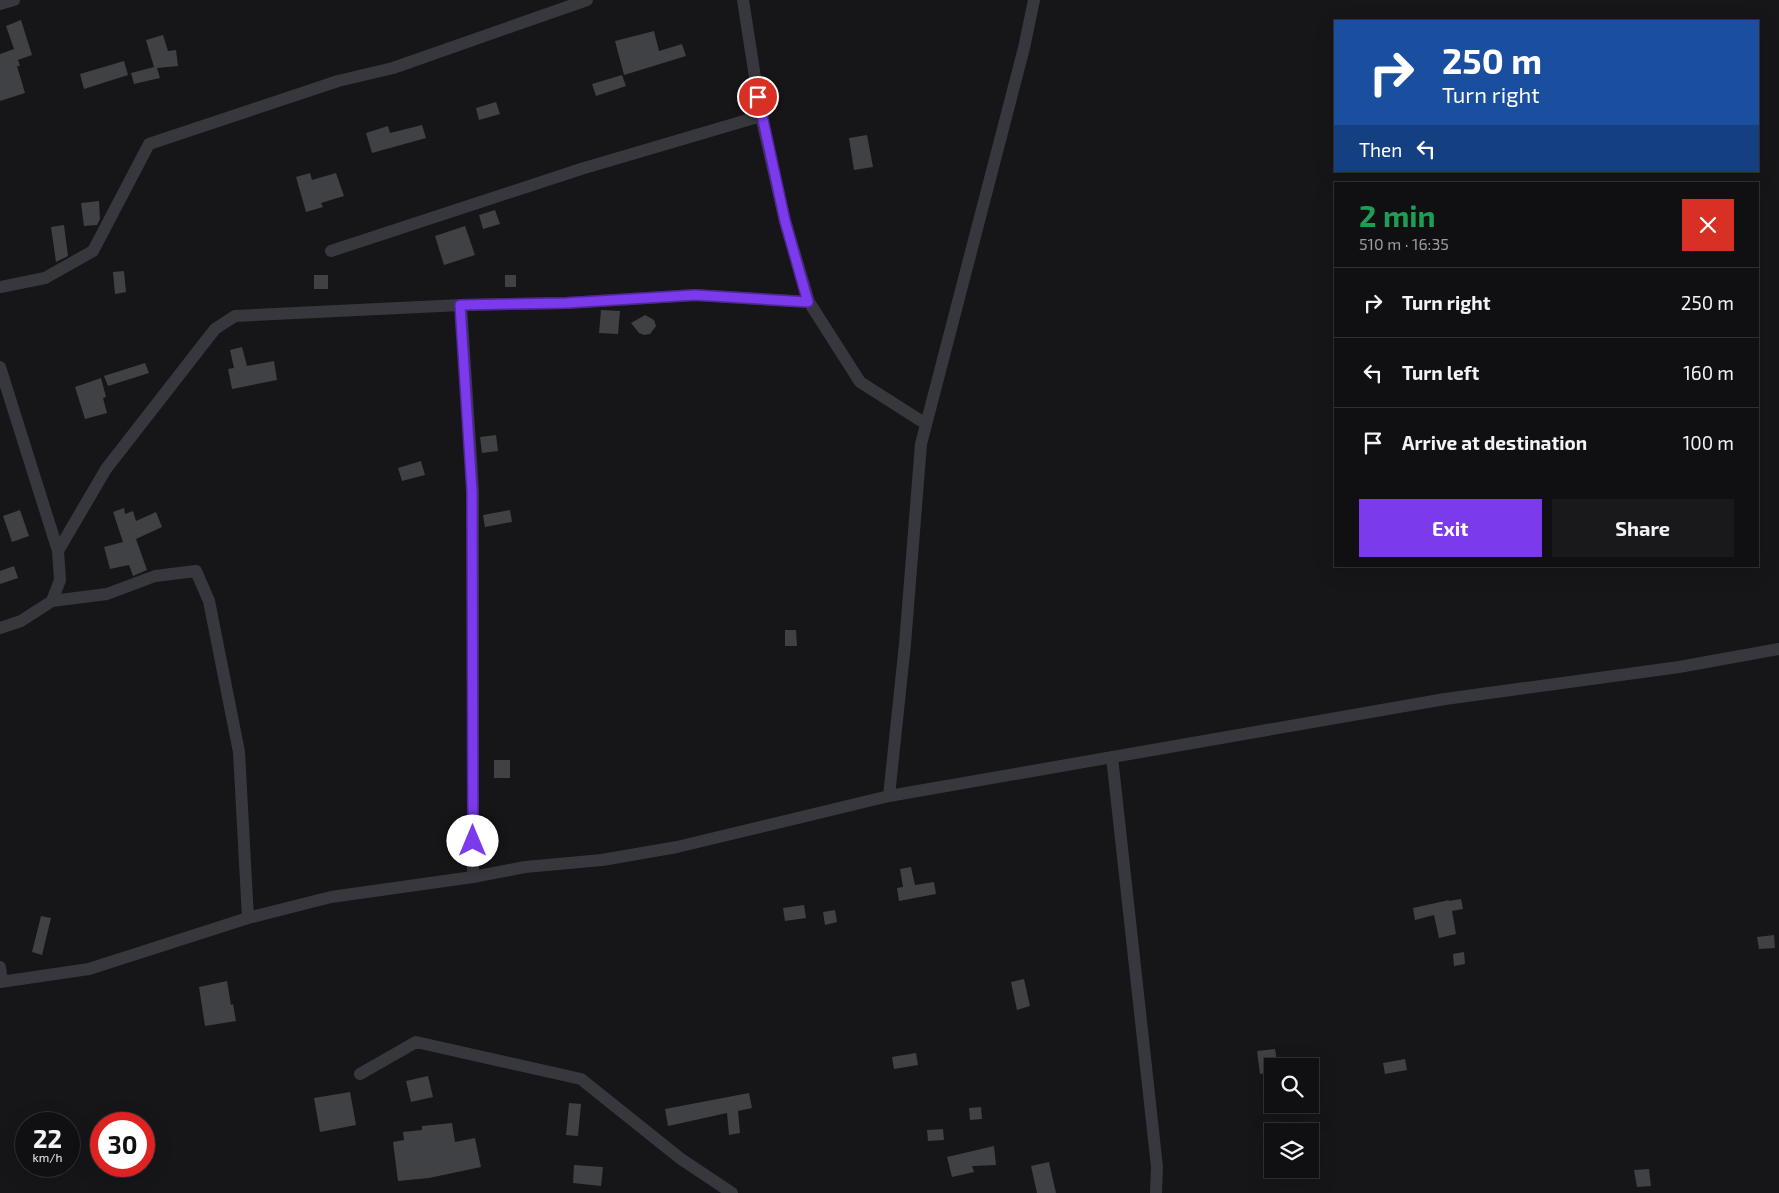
<!DOCTYPE html>
<html lang="en">
<head>
<meta charset="utf-8">
<style>
  body { margin:0; font-family:"Exo 2",sans-serif; background:#19191b; color:#f1f3f6; height:100vh; display:flex; flex-direction:column; font-size:19px; white-space:nowrap }
  * { box-sizing:border-box; margin:0 }
  p { font-size:16px; color:#9c9d9f }
  .icon { flex:none; width:28px; height:28px; fill:none; stroke:currentColor; stroke-width:2; stroke-linecap:round; stroke-linejoin:round }
  .map { position:relative; flex:1; overflow:hidden }
  .sheet { position:absolute; left:1334px; top:182px; width:425px; height:385px; display:flex; flex-direction:column; background:#101012; border-radius:0px; box-shadow:0 5px 20px #0002,0 0 0 1px #303032 }
  .sheet>* { flex:none }
  .top-card { position:absolute; left:1334px; top:20px; width:425px; height:152px; border-radius:0px; box-shadow:0 5px 20px #0002,0 0 0 1px #303032; background:#1a4fa0; color:#fff; overflow:hidden }
  .tools { position:absolute; left:1264px; top:1058px; display:grid; gap:10px }
  .tools a { display:grid; place-items:center; width:55px; height:55px; border-radius:0px; background:#101012; box-shadow:0 5px 20px #0002,0 0 0 1px #303032; font-size:25px }
  .speed { position:absolute; left:15px; top:1112px; display:flex; gap:10px; font-size:25px; font-weight:700; text-align:center }
  .speed>* { display:grid; place-content:center; width:65px; height:65px; border-radius:50%; background:#101012; box-shadow:0 5px 20px #0002,0 0 0 1px #303032; line-height:1 }
  .speed small { font-size:12px; font-weight:400 }
  .speed .limit { border:8px solid #d22; background:#fff; color:#111 }
  .pin { position:absolute; display:grid; place-items:center; width:42px; height:42px; color:#fff; margin:-21px; border:2px solid #fff; border-radius:50%; box-shadow:0 1px 5px #0007 }
  .me { position:absolute; width:55px; margin:-28px; rotate:0deg; stroke-linejoin:round; filter:drop-shadow(0 0 4px #0008) }
  .turn { display:flex; align-items:center; gap:18px; height:105px; padding:0 25px; font-size:22px }
  .turn .icon { width:65px; height:65px; stroke-width:2.5 }
  .turn b { display:block; font-size:35px; line-height:42px }
  .then { display:flex; align-items:center; height:48px; padding:0 25px; background:#0003; gap:10px; font-size:19px }
  .round { display:grid; place-items:center; flex:none; width:52px; height:52px; border-radius:0px; background:#19191b }
  .head { display:flex; align-items:center; justify-content:space-between; height:85px; padding:0 25px }
  h1 { font-size:30px; font-weight:700; line-height:38px; color:#1e9e55 }
  .primary-button { display:flex; gap:10px; margin-top:auto; padding:10px 25px }
  .primary-button a { flex:1; height:58px; border-radius:0px; background:#7c3aed; color:#fff; font-size:20px; font-weight:700; line-height:58px; text-align:center }
  .primary-button a+a { background:#19191b; color:#f1f3f6 }
  ul { padding:0; list-style:none }
  li { display:flex; align-items:center; gap:15px; height:70px; padding:0 25px; border-top:1px solid #303032 }
  li div { flex:1 }
  li b { display:block; font-size:19px }
  li em { font-style:normal }
  .map>svg:first-child { display:block }
</style>
</head>
<body>
<div class="map">
<svg width="1779" height="1193" viewBox="0 0 1779 1193">
  <rect width="100%" height="100%" fill="#161618"/>
  <path fill="#404145" d="M21,20L32,55L18,60L20,66H17L25,93L0,101V54L14,49L6,26Z
    M654,31L659,51L682,44L686,56L624,75L615,41Z
    M163,35L168,51L176,50L178,66L157,68L160,78L134,84L131,73L154,67L146,40Z
    M124,61L128,75L84,89L80,74Z
    M622,75L626,86L596,96L592,84Z
    M496,102L500,114L479,120L476,108Z
    M422,125L426,138L372,153L366,133L388,126L390,133Z
    M867,135L873,167L854,170L849,138Z
    M310,173L312,180L336,173L344,196L321,203L323,207L306,212L296,177Z
    M99,201L100,219L97,225L84,226L81,203Z
    M495,210L500,224L483,229L479,215Z
    M64,225L68,256L56,262L51,227Z
    M465,226L475,255L444,265L435,236Z
    M124,271L126,292L115,294L113,272Z
    M314,275H328V289H314Z
    M505,275H516V287H505Z
    M601,310L620,311L618,334L599,333Z
    M645,315L654,320L656,326L650,334L644,335L639,333L631,323Z
    M242,347L247,366L274,361L277,380L232,389L228,369L234,368L230,350Z
    M145,363L149,373L108,386L104,376Z
    M101,378L106,397L103,398L107,413L85,419L75,387Z
    M496,435L498,451L482,453L480,437Z
    M421,461L425,475L402,481L398,468Z
    M124,508L125,514L133,511L136,521L156,512L162,527L136,539L147,570L133,576L129,565L110,569L104,547L123,542L113,512Z
    M20,510L29,536L12,542L3,516Z
    M510,510L512,522L485,527L483,515Z
    M14,566L18,578L0,584V571Z
    M785,630H796L797,646H785Z
    M494,760H510V778H494Z
    M911,867L915,885L934,882L936,894L899,901L897,888L903,887L900,869Z
    M1461,899L1463,909L1452,911L1456,934L1439,938L1434,915L1415,920L1413,908L1449,900V901Z
    M804,905L806,918L785,921L783,908Z
    M835,910L837,922L825,925L823,912Z
    M41,916L51,918L42,955L32,952Z
    M1774,935L1775,948L1759,949L1757,937Z
    M1464,952L1465,964L1454,966L1453,954Z
    M1024,979L1030,1006L1017,1010L1011,982Z
    M227,981L231,1005L233,1004L236,1021L205,1026L199,987Z
    M1275,1049L1278,1066H1272V1072L1260,1074L1257,1051Z
    M916,1053L918,1065L894,1069L892,1057Z
    M1405,1059L1407,1070L1385,1074L1383,1063Z
    M428,1076L433,1097L411,1102L406,1081Z
    M350,1092L356,1125L320,1132L314,1098Z
    M749,1093L752,1108L738,1111L740,1133L729,1135L727,1113L668,1126L665,1109Z
    M569,1103L581,1104L578,1136L566,1135Z
    M981,1107L982,1119L970,1120L969,1108Z
    M452,1123L455,1142L475,1138L481,1167L429,1178L398,1181L393,1142L404,1140L403,1132L422,1130V1126Z
    M943,1129L944,1140L928,1141L927,1130Z
    M994,1146L996,1165L972,1166L974,1172L952,1177L947,1157Z
    M1049,1162L1056,1193H1037L1031,1166Z
    M574,1165L603,1167L601,1186L573,1183Z
    M1649,1169L1651,1186L1637,1187L1634,1170Z"/>
  <g fill="none" stroke-linecap="round" stroke-linejoin="round">
    <path stroke="#37383d" stroke-width="12" d="M743,0L761,116L785,221L809,302
      M0,4L14,0
      M331,251L581,169L761,116
      M0,287L45,278L93,251L149,144L338,81L393,68L587,0
      M461,305L473,491V877
      M0,367L58,551L60,580L52,601L21,621L0,628
      M58,551L106,469L215,329L235,316L461,305L566,303L695,295L809,302L860,382L926,424
      M52,601L107,594L155,576L196,571L209,601L239,752L248,918
      M1112,757L1157,1167L1156,1193
      M889,796L905,644L921,444L1024,48L1034,0
      M0,967L2,982
      M0,982L89,969L248,918L331,897L473,877L525,867L602,860L677,847L889,796L1445,699L1679,667L1779,649
      M360,1074L416,1042L581,1079L681,1159L732,1193"/>
  </g>
  <g fill="none" stroke-linecap="round" stroke-linejoin="round">
    <g stroke="#51269a" stroke-width="12">
      <path id="route" d="M473,841L472,491L460,305L566,303L695,295L808,302L785,221L758,97"/>
    </g>
    <use href="#route" stroke="#7c3aed" stroke-width="9"/>
  </g>
</svg>
<div class="tools">
<a><svg class="icon" aria-label="search" viewBox="0 0 24 24"><circle cx="10" cy="10" r="6"/><path d="M15 15l6 6"/></svg></a>
<a><svg class="icon" aria-label="layers" viewBox="0 0 24 24"><path d="M12 4l9 5-9 5-9-5zM3 14l9 5 9-5"/></svg></a>
</div>
<div class="speed"><div>22<small>km/h</small></div><div class="limit">30</div></div>
<div class="pin" style="left:758px;top:97px;background:#d93025"><svg class="icon" aria-label="arrive" viewBox="0 0 24 24"><path d="M6 21V4h12l-3 4 3 4H6"/></svg></div>
<svg class="me" style="left:473px;top:841px" viewBox="-20 -20 40 40"><circle r="19" fill="#fff"/><path d="M0-13L10 11 0 6-10 11z" fill="#7c3aed"/></svg>
<div class="top-card">
<div class="turn"><svg class="icon" aria-label="right" viewBox="0 0 24 24"><path d="M7 20v-9h11M14 6l5 5-5 5"/></svg><div><b>250 m</b>Turn right</div></div>
<div class="then">Then<svg class="icon" aria-label="left" viewBox="0 0 24 24"><path d="M17 20v-9H6M10 6l-5 5 5 5"/></svg></div>
</div>
<section class="sheet">
<div class="head"><div><h1>2 min</h1><p>510 m · 16:35</p></div><a class="round" style="background:#d93025;color:#fff"><svg class="icon" aria-label="close" viewBox="0 0 24 24"><path d="M6 6l12 12M18 6L6 18"/></svg></a></div>
<ul>
<li><svg class="icon" aria-label="right" viewBox="0 0 24 24"><path d="M7 20v-9h11M14 6l5 5-5 5"/></svg><div><b>Turn right</b></div><em>250 m</em></li>
<li><svg class="icon" aria-label="left" viewBox="0 0 24 24"><path d="M17 20v-9H6M10 6l-5 5 5 5"/></svg><div><b>Turn left</b></div><em>160 m</em></li>
<li><svg class="icon" aria-label="arrive" viewBox="0 0 24 24"><path d="M6 21V4h12l-3 4 3 4H6"/></svg><div><b>Arrive at destination</b></div><em>100 m</em></li>
</ul>
<div class="primary-button"><a>Exit</a><a>Share</a></div>
</section>
</div>
</body>
</html>
